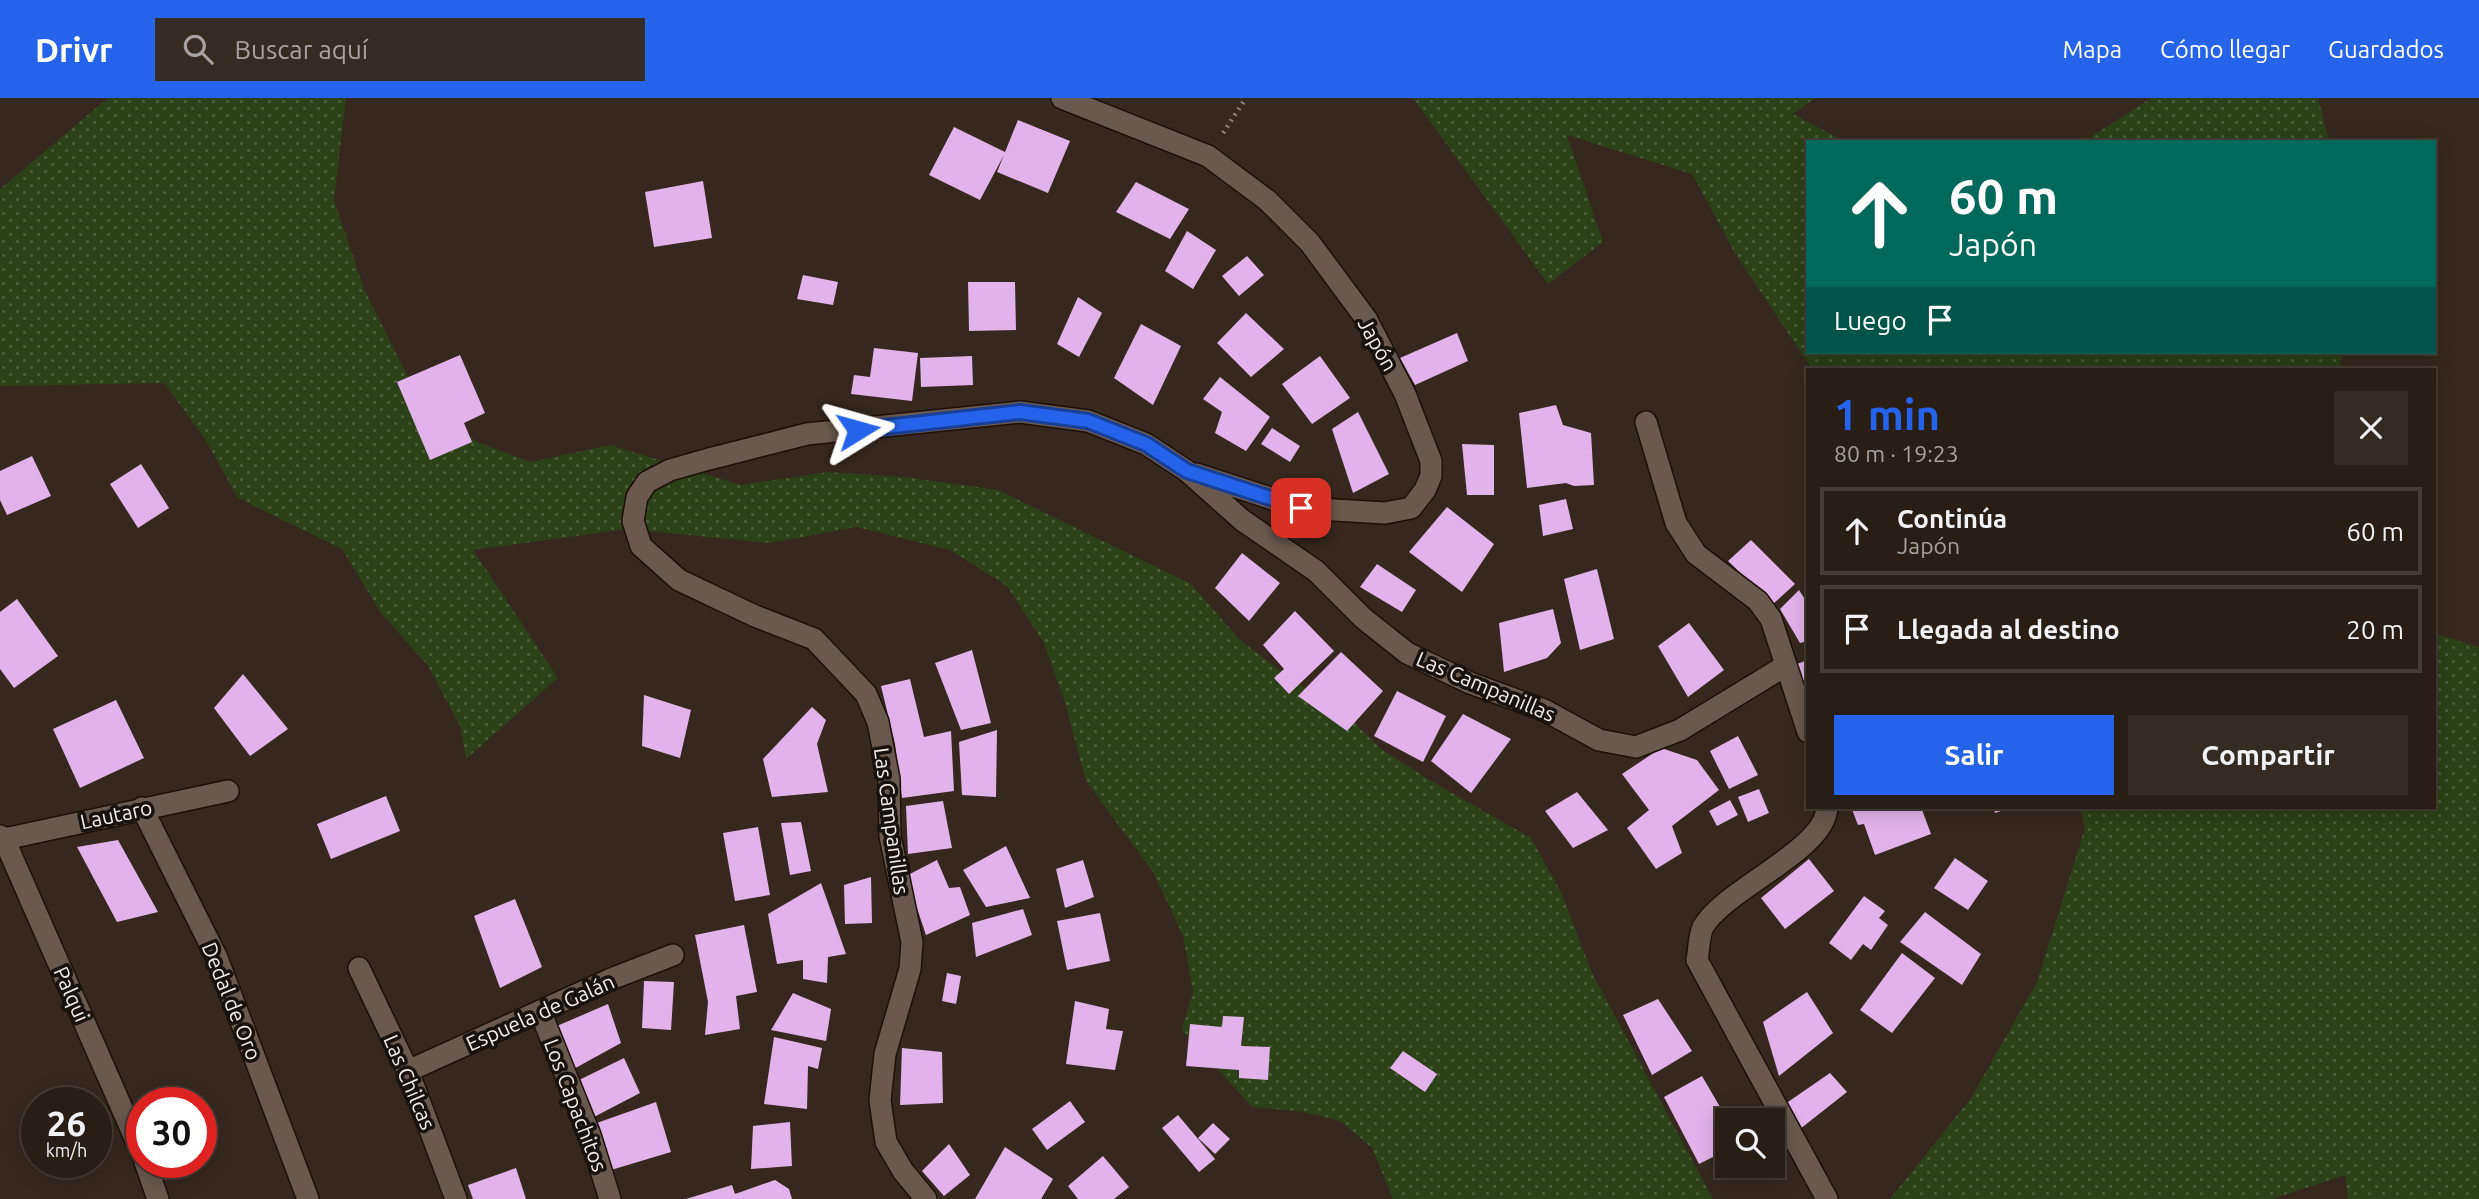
<!DOCTYPE html>
<html lang="es">
<head>
<meta charset="utf-8">
<style>
  body { margin:0; font-family:Ubuntu,sans-serif; background:#342b23; color:#f1f3f6; height:100vh; display:flex; flex-direction:column; font-size:26px; white-space:nowrap }
  * { box-sizing:border-box; margin:0 }
  p { font-size:23px; color:#a5a2a1 }
  .icon { flex:none; width:38px; height:38px; fill:none; stroke:currentColor; stroke-width:2; stroke-linecap:round; stroke-linejoin:round }
  .map { position:relative; flex:1; overflow:hidden }
  .drawer { position:absolute; left:1806px; top:270px; width:630px; height:441px; display:flex; flex-direction:column; background:#281e16; border-radius:0px; box-shadow:0 4px 18px #0003,0 0 0 2px #443c35 }
  .drawer>* { flex:none }
  .hud { position:absolute; left:1806px; top:42px; width:630px; height:214px; border-radius:0px; box-shadow:0 4px 18px #0003,0 0 0 2px #443c35; background:#00695c; color:#fff; overflow:hidden }
  .fabs { position:absolute; left:1715px; top:1010px; display:grid; gap:14px }
  .fabs a { display:grid; place-items:center; width:70px; height:70px; border-radius:0px; background:#281e16; box-shadow:0 4px 18px #0003,0 0 0 2px #443c35; font-size:35px }
  .speed { position:absolute; left:21px; top:989px; display:flex; gap:14px; font-size:35px; font-weight:700; text-align:center }
  .speed>* { display:grid; place-content:center; width:91px; height:91px; border-radius:50%; background:#281e16; box-shadow:0 4px 18px #0003,0 0 0 2px #443c35; line-height:1 }
  .speed small { font-size:18px; font-weight:400 }
  .speed .limit { border:10px solid #d22; background:#fff; color:#111 }
  .pin { position:absolute; display:grid; place-items:center; width:60px; height:60px; color:#fff; margin:-30px; border-radius:14px; box-shadow:0 4px 10px #0006 }
  .me { position:absolute; width:77px; margin:-38px; rotate:82deg; stroke-linejoin:round; filter:drop-shadow(0 0 5px #0008) }
  .turn { display:flex; align-items:center; gap:24px; height:147px; padding:0 28px; font-size:32px }
  .turn .icon { width:91px; height:91px; stroke-width:2.5 }
  .turn b { display:block; font-size:49px; line-height:60px }
  .then { display:flex; align-items:center; height:66px; padding:0 28px; background:#0003; gap:14px; font-size:26px }
  .round { display:grid; place-items:center; flex:none; width:74px; height:74px; border-radius:0px; background:#342b23 }
  .headline { display:flex; align-items:center; justify-content:space-between; height:119px; padding:0 28px }
  h1 { font-size:42px; font-weight:600; line-height:52px; color:#2563eb }
  .action { display:flex; gap:14px; margin-top:auto; padding:14px 28px }
  .action a { flex:1; height:80px; border-radius:0px; background:#2563eb; color:#fff; font-size:28px; font-weight:600; line-height:80px; text-align:center }
  .action a+a { background:#342b23; color:#f1f3f6 }
  ul { padding:0; list-style:none }
  li { display:flex; align-items:center; gap:21px; height:88px; margin:0 14px 10px; padding:0 14px; border:4px solid #443c35; border-radius:0px }
  li div { flex:1 }
  li b { display:block; font-size:26px }
  li em { font-style:normal }
  header { display:flex; align-items:center; gap:42px; box-sizing:border-box; height:98px; padding:0 35px; background:#2563eb; color:#fff }
  header strong { font-size:33px }
  nav { display:flex; gap:38px; margin-inline-start:auto; font-size:24px }
  .search { width:490px; height:63px; background:#342b23; display:flex; align-items:center; gap:18px; box-sizing:border-box; padding:0 24px; border-radius:0px; color:#a5a2a1; font-size:26px }
  .map>svg:first-child { display:block }
</style>
</head>
<body>
<header>
<strong>Drivr</strong>
<div class="search"><svg class="icon" aria-label="search" viewBox="0 0 24 24"><circle cx="10" cy="10" r="6"/><path d="M15 15l6 6"/></svg>Buscar aquí</div>
<nav><a>Mapa</a><a>Cómo llegar</a><a>Guardados</a></nav>
</header>
<div class="map">
<svg width="2479" height="1101" viewBox="0 0 2479 1101">
  <defs>
    <pattern id="grass-dots" width="8" height="8" patternUnits="userSpaceOnUse" patternTransform="scale(1.75)"><rect width="8" height="8" fill="#2c4117"/><path d="M2 2h.1M6 6h.1" fill="none" stroke="#4b5d39" stroke-width="1.8" stroke-linecap="round"/></pattern>
  </defs>
  <rect width="100%" height="100%" fill="#36281e"/>
  <path fill="url(#grass-dots)" d="M108,0H346L334,102L364,191L414,291L477,344L531,364L610,347L741,387L828,374L905,379L998,392L1191,486L1240,542L1298,586L1343,614L1381,651L1433,684L1531,740L1562,796L1592,875L1713,1101H1393L1372,1050L1340,1023L1304,1014L1252,1009L1182,932L1193,893L1183,838L1153,774L1086,683L1065,605L1044,545L1007,488L950,452L857,429L770,445L627,431L473,452L558,580L466,661L461,630L428,568L381,515L342,451L238,400L205,341L164,285L0,288V91Z
    M1413,0H1815L1793,16L1846,44H1808V254H2343L2339,271H1812L1736,157L1692,76L1567,37L1603,144L1548,186Z
    M2151,0H2318L2329,44H2083Z
    M2434,535L2479,549V1101H2348L2345,1077L2272,1101H1890L1971,1000L2037,884L2085,730L2080,709H2434Z"/>
  <path fill="#e2b3ea" d="M1018,22L1070,43L1048,95L997,74L1004,57L980,102L929,77L954,29L1005,54Z
    M703,83L712,140L654,149L645,94Z
    M1136,84L1189,111L1170,141L1116,114Z
    M1187,133L1216,152L1193,191L1165,173Z
    M1247,158L1264,177L1239,198L1222,178Z
    M803,177L838,184L833,207L797,201Z
    M968,184H1015L1016,232L969,233Z
    M1078,199L1102,215L1079,259L1057,246Z
    M1246,215L1284,251L1251,279L1217,245Z
    M1141,226L1181,248L1153,307L1114,280Z
    M1457,235L1468,263L1415,287L1400,260Z
    M874,250L918,255L912,303L851,296L854,277L870,279Z
    M460,257L485,315L464,325L472,344L430,362L397,284Z
    M972,258L973,287L921,289L920,260Z
    M1320,258L1350,300L1312,326L1282,286Z
    M1220,279L1270,319L1246,353L1215,335L1222,314L1203,301Z
    M1556,307L1563,327L1591,335L1594,387L1574,388L1566,385L1527,390L1519,315Z
    M1358,314L1389,376L1353,395L1332,331Z
    M1272,330L1300,348L1290,364L1261,346Z
    M1462,346L1494,347V397H1467Z
    M32,358L51,398L7,417L0,402V373Z
    M141,366L169,410L138,430L110,386Z
    M1566,401L1573,431L1543,438L1539,407Z
    M1447,409L1494,446L1462,494L1409,454Z
    M1751,442L1795,486L1773,506L1728,463Z
    M1242,455L1280,485L1249,523L1215,490Z
    M1377,466L1416,492L1402,514L1360,489Z
    M1597,471L1614,541L1580,552L1564,481Z
    M1799,492L1808,506V543L1800,545L1780,511Z
    M17,501L58,558L14,590L0,571V514Z
    M1553,511L1561,545L1547,560L1504,574L1499,525Z
    M1295,513L1334,553L1289,596L1274,580L1284,571L1263,547Z
    M1689,525L1724,572L1688,599L1658,548Z
    M972,552L991,625L961,632L935,565Z
    M1341,554L1383,593L1347,633L1298,598Z
    M1808,562V607L1794,567Z
    M243,576L288,631L250,658L214,610Z
    M910,581L924,639L951,633L954,693L902,700L895,646L881,588Z
    M1397,593L1446,618L1423,664L1374,638Z
    M644,597L691,612L680,660L642,648Z
    M116,602L144,660L80,690L53,631Z
    M812,609L826,622L817,646L828,694L772,699L763,661Z
    M1463,616L1511,641L1471,695L1431,663Z
    M997,632L996,699L962,697L959,644Z
    M1738,638L1758,677L1729,691L1710,653Z
    M1661,650L1697,662L1719,692L1672,728L1682,755L1656,771L1627,730L1649,712L1622,676Z
    M1759,691L1769,715L1748,724L1738,699Z
    M1577,694L1608,732L1573,750L1545,713Z
    M386,698L400,733L331,761L317,726Z
    M1730,702L1738,717L1717,728L1709,713Z
    M943,703L952,750L908,756L906,708Z
    M1851,709H1921L1931,736L1875,757L1864,726L1858,727Z
    M1993,709H2013L1995,715Z
    M801,724L811,773L790,777L781,725Z
    M758,729L770,797L735,803L723,735Z
    M118,742L158,814L117,824L77,749Z
    M1006,748L1030,800L986,809L963,772Z
    M1955,760L1988,783L1968,812L1934,790Z
    M1809,761L1834,793L1785,831L1761,800Z
    M937,762L949,790L960,789L970,817L926,837L906,778Z
    M1083,762L1094,799L1065,810L1056,771Z
    M871,779L872,825L845,826L844,787Z
    M821,785L846,856L828,859L827,885L803,881V862L777,866L768,816Z
    M1864,798L1885,813L1879,820L1888,827L1871,852L1863,846L1851,862L1829,845Z
    M515,801L542,869L500,890L474,818Z
    M1023,811L1032,837L976,859L972,825Z
    M1925,814L1981,856L1962,887L1900,844Z
    M1100,815L1110,863L1067,872L1057,823Z
    M744,827L757,894L736,898L740,931L705,937L708,904L695,837Z
    M1902,855L1935,880L1892,935L1860,912Z
    M947,875L961,878L956,906L942,903Z
    M644,883L674,884L671,932L642,930Z
    M1807,894L1833,935L1779,978L1763,924Z
    M793,895L831,911L826,943L771,932Z
    M1658,901L1692,953L1652,977L1623,917Z
    M1075,903L1109,911L1106,931L1123,933L1115,972L1066,966Z
    M608,906L621,945L570,973L557,928Z
    M1223,918L1244,919L1241,948L1270,949L1268,982L1239,980V972L1186,968L1190,926L1222,929Z
    M774,939L822,950L818,971L808,968L807,1011L764,1006Z
    M902,950L942,954L943,1005L900,1007Z
    M1403,953L1437,976L1425,994L1390,970Z
    M624,960L640,995L592,1020L575,984Z
    M1830,975L1847,994L1800,1031L1785,1006Z
    M1702,978L1727,1021V1052L1699,1066L1664,999Z
    M1070,1003L1085,1024L1047,1052L1032,1031Z
    M656,1004L671,1054L611,1072L594,1026Z
    M1178,1017L1215,1061L1199,1074L1162,1030Z
    M790,1024L792,1068L751,1071L753,1028Z
    M1213,1025L1230,1041L1215,1056L1198,1040Z
    M949,1046L970,1077L944,1098L922,1073Z
    M1005,1049L1053,1081L1041,1101H975Z
    M1103,1058L1129,1089L1114,1101H1078L1068,1088Z
    M516,1070L526,1101H473L468,1087Z
    M775,1082L789,1091L792,1101H686L732,1087L735,1096Z"/>
  <g fill="none" stroke-linecap="round" stroke-linejoin="round">
    <g stroke="#1d1007" stroke-width="24">
      <path id="street" d="M1062,0L1208,58L1267,102L1310,145L1367,222L1405,296L1431,363V378L1425,392L1411,410L1385,415L1301,410L1196,376
        M1646,324L1676,425L1696,456L1758,503L1771,521L1808,634
        M1827,709C1826,752 1726,790 1703,829C1699,837 1699,852 1697,862L1827,1101
        M142,710L217,860L308,1101
        M0,738L4,741L142,1056
        M0,742L228,693
        M359,870L408,973L456,1101
        M540,913L590,1037L610,1101
        M408,973L611,881L673,857
        M145,1064L158,1101
        M926,1101L903,1073L886,1044L880,1002L885,956L910,871L912,844L890,738L889,681L878,624L866,596L814,541L755,518L679,482L641,448L633,423L637,399L647,384L670,372L709,361L807,336L1020,314L1088,323L1146,346L1187,373L1242,422L1316,473L1363,520L1407,555L1470,585L1544,612L1599,642L1636,649L1680,632L1785,568"/>
    </g>
    <path stroke="#8c7f77" stroke-width="4.5" stroke-dasharray="2 5" stroke-linecap="butt" d="M1223,35L1246,0"/>
    <use href="#street" stroke="#69594e" stroke-width="21"/>
  </g>
  <g fill="none" stroke-linecap="round" stroke-linejoin="round">
    <g stroke="#184099" stroke-width="18">
      <path id="route" d="M858,332L1020,314L1088,323L1146,346L1187,373L1301,410"/>
    </g>
    <use href="#route" stroke="#2563eb" stroke-width="12"/>
  </g>
  <g text-anchor="middle" dominant-baseline="central" stroke-width="7" stroke-linejoin="round" paint-order="stroke">
    <g font-size="21" fill="#f6ece6" stroke="#18120e">
      <text transform="translate(1378 246) rotate(61)">Japón</text>
      <text transform="translate(1486 588) rotate(23)">Las Campanillas</text>
      <text transform="translate(116 716) rotate(-12)">Lautaro</text>
      <text transform="translate(892 723) rotate(82)">Las Campanillas</text>
      <text transform="translate(72 896) rotate(66)">Palqui</text>
      <text transform="translate(232 903) rotate(68)">Dedal de Oro</text>
      <text transform="translate(540 914) rotate(-24)">Espuela de Galán</text>
      <text transform="translate(410 984) rotate(67)">Las Chilcas</text>
      <text transform="translate(576 1007) rotate(69)">Los Capachitos</text>
    </g>
  </g>
</svg>
<div class="fabs">
<a><svg class="icon" aria-label="search" viewBox="0 0 24 24"><circle cx="10" cy="10" r="6"/><path d="M15 15l6 6"/></svg></a>
</div>
<div class="speed"><div>26<small>km/h</small></div><div class="limit">30</div></div>
<div class="pin" style="left:1301px;top:410px;background:#d93025"><svg class="icon" aria-label="arrive" viewBox="0 0 24 24"><path d="M6 21V4h12l-3 4 3 4H6"/></svg></div>
<svg class="me" style="left:858px;top:332px" viewBox="-20 -20 40 40"><path d="M0-17L14 15 0 8-14 15z" fill="#2563eb" stroke="#fff" stroke-width="4"/></svg>
<div class="hud">
<div class="turn"><svg class="icon" aria-label="ahead" viewBox="0 0 24 24"><path d="M12 20V5M6 11l6-6 6 6"/></svg><div><b>60 m</b>Japón</div></div>
<div class="then">Luego<svg class="icon" aria-label="arrive" viewBox="0 0 24 24"><path d="M6 21V4h12l-3 4 3 4H6"/></svg></div>
</div>
<section class="drawer">
<div class="headline"><div><h1>1 min</h1><p>80 m · 19:23</p></div><a class="round"><svg class="icon" aria-label="close" viewBox="0 0 24 24"><path d="M6 6l12 12M18 6L6 18"/></svg></a></div>
<ul>
<li><svg class="icon" aria-label="ahead" viewBox="0 0 24 24"><path d="M12 20V5M6 11l6-6 6 6"/></svg><div><b>Continúa</b><p>Japón</p></div><em>60 m</em></li>
<li><svg class="icon" aria-label="arrive" viewBox="0 0 24 24"><path d="M6 21V4h12l-3 4 3 4H6"/></svg><div><b>Llegada al destino</b></div><em>20 m</em></li>
</ul>
<div class="action"><a>Salir</a><a>Compartir</a></div>
</section>
</div>
</body>
</html>
